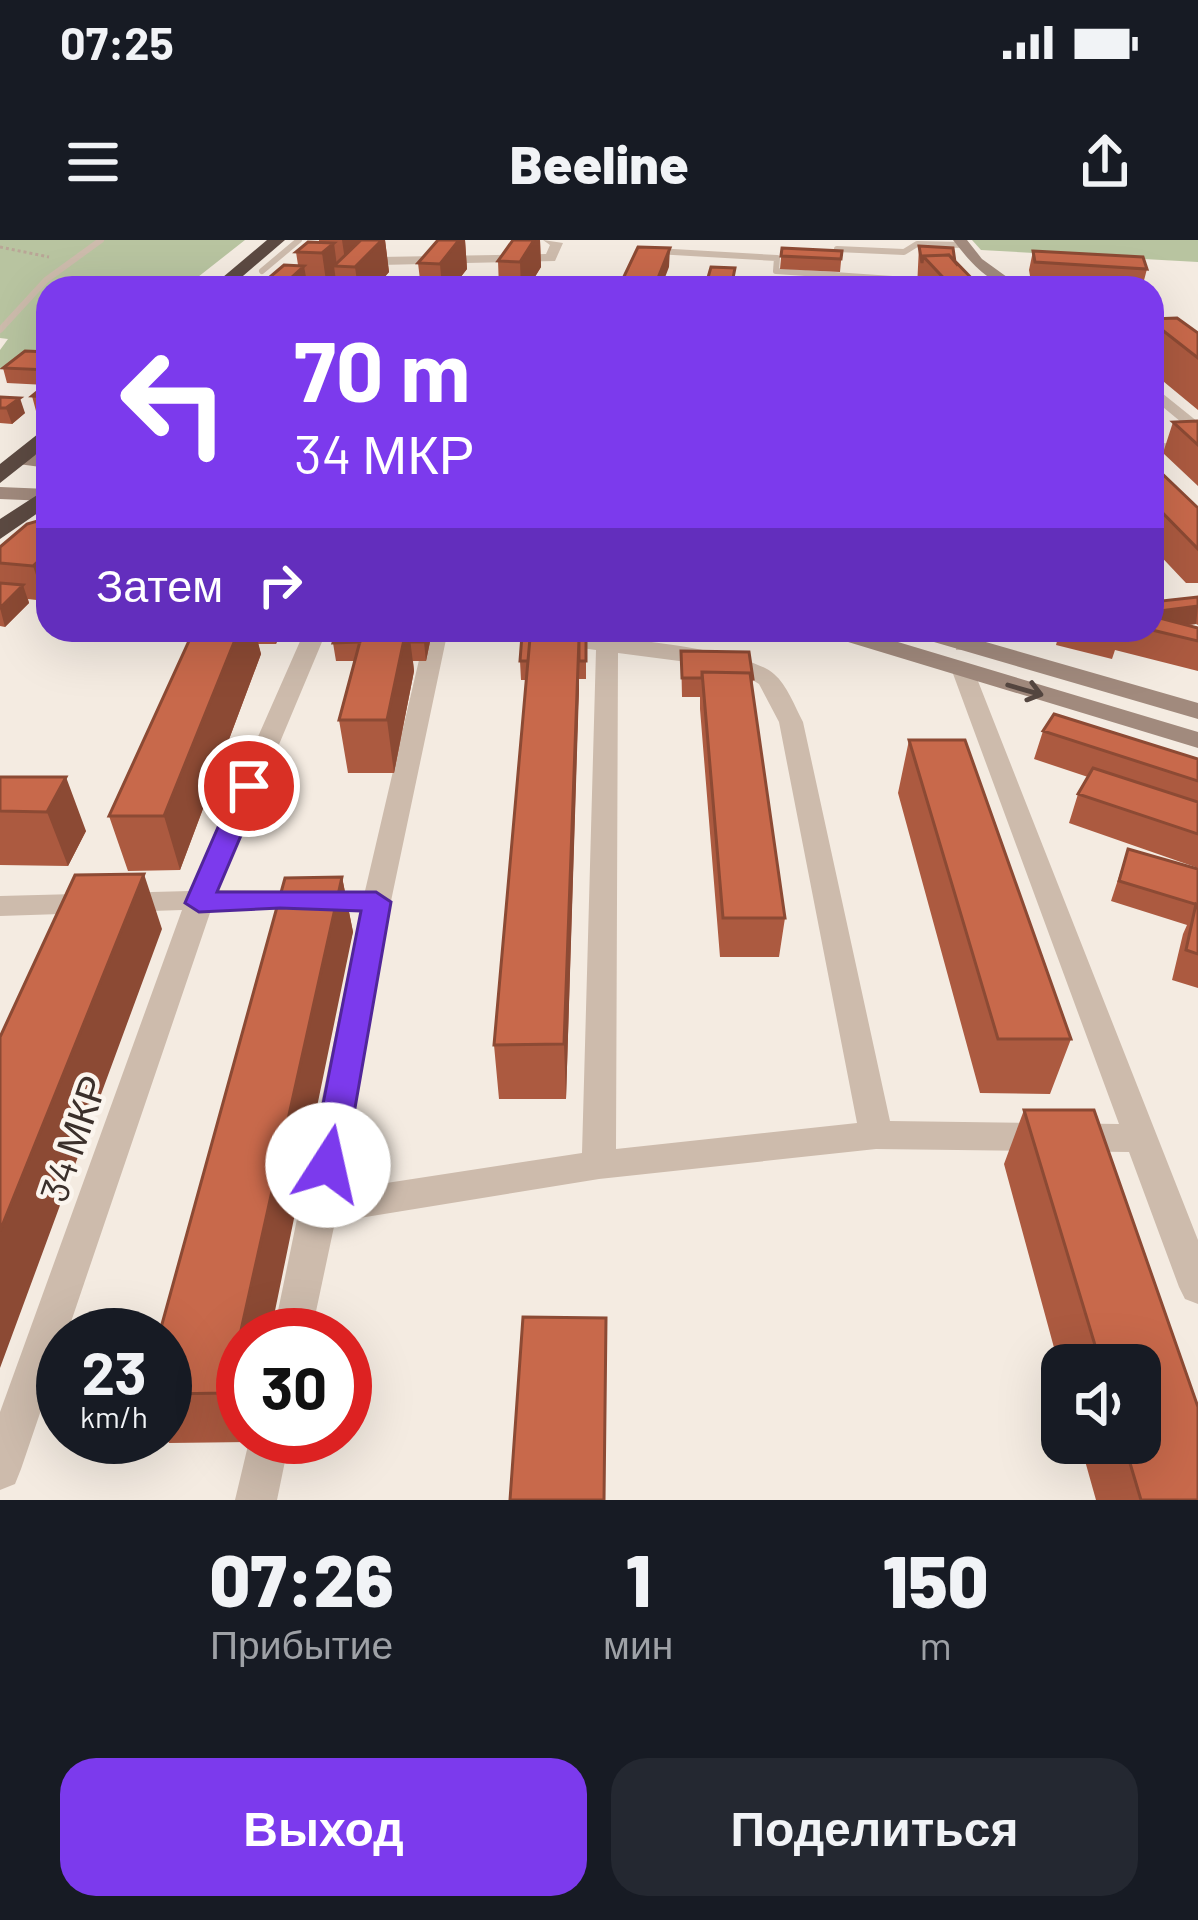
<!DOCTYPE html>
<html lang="ru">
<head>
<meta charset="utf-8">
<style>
  body { margin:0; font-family:Barlow,sans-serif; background:#242831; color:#f1f3f6; height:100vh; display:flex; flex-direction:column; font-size:45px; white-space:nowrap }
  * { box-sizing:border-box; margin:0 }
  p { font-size:39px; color:#9ea1a6 }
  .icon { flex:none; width:66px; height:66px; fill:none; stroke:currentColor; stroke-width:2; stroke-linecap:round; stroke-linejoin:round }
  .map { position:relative; height:1260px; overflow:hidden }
  .details { display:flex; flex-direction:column; background:#171b24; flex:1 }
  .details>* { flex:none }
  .hud { position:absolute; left:36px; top:36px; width:1128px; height:366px; border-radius:36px; box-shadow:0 12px 48px #0002; background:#7c3aed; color:#fff; overflow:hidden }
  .tools { position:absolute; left:1041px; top:1104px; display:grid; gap:24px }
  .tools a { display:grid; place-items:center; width:120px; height:120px; border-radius:24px; background:#171b24; box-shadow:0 12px 48px #0002; font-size:60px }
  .speed { position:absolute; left:36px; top:1068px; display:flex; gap:24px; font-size:60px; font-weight:700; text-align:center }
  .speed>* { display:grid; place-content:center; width:156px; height:156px; border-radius:50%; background:#171b24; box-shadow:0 12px 48px #0002; line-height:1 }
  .speed small { font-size:30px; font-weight:400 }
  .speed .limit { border:18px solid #d22; background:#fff; color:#111 }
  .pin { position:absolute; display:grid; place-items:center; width:102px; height:102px; color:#fff; margin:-51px; border:6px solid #fff; border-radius:50%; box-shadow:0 3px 12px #0007 }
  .me { position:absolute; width:132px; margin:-66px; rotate:10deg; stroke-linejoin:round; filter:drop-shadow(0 0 9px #0008) }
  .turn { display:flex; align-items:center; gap:42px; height:252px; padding:0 60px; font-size:54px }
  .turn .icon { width:156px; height:156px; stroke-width:2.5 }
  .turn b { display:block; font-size:84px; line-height:102px }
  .then { display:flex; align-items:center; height:114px; padding:0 60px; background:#0003; gap:24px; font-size:45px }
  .eta { display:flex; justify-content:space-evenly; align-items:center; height:204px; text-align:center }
  .eta b { font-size:72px; font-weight:800; line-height:84px }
  .button { display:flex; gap:24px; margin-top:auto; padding:24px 60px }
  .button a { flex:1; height:138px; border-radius:36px; background:#7c3aed; color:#fff; font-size:48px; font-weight:800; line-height:138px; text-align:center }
  .button a+a { background:#242831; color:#f1f3f6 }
  .status { display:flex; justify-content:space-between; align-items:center; height:84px; padding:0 60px; background:#171b24; direction:ltr }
  .status svg { height:33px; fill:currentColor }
  header { display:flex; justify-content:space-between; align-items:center; height:156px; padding:0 60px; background:#171b24; font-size:54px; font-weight:800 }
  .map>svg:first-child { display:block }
</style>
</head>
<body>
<div class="status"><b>07:25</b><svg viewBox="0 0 49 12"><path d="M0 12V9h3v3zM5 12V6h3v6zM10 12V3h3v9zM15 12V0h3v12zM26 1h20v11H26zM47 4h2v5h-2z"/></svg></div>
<header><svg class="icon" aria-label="menu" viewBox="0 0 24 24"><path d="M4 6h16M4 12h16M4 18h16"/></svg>Beeline<svg class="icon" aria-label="share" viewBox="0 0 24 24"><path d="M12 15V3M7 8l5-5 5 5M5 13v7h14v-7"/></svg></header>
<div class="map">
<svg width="1198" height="1260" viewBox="0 0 1198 1260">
  <rect width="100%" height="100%" fill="#f4ebe1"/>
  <path fill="#b8c4a0" d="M0,0H245L184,48H48V126L0,128V110L8,99L0,98Z
    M972,0H1198V22L981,10Z"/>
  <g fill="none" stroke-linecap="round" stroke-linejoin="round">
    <path stroke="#b9a596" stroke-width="3" stroke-dasharray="3 3" stroke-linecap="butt" d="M0,7L49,17"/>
    <path stroke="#cdbbac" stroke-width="6" d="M837,9L904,12L917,4L963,5
      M656,11L777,18L776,31L936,42
      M262,31L299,0
      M964,44L1013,47
      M0,90L46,40L101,0"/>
    <path fill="#cdbbac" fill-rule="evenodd" d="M543,0L563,3L555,21L380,25L374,21L380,17L546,14L550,5Z
      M1152,145L1198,182V196L1152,158Z
      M1152,202L1198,206V216L1152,212Z
      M305,390H327L218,650L365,651L426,390H448L391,661L341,950L582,913L596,410L494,396L483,390C539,390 737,402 774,434C787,445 795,467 803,482L890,881L1119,884L952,431L963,424L974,431L1198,1000V1064L1185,1059L1179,1047L1129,912L876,909L599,939L335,982L311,1095H273L361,670H211L21,1229L15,1244L0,1250V1172L182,670L0,676V656L190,651ZM618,413L733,428L759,444L779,482L857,883L616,909Z
      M978,390H1006L972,410H956V400Z
      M250,1197H290L277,1260H235Z"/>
    <path fill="#a18a7d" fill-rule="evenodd" d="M953,0H967L982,19L1022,48C991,48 971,23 953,0Z
      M18,213L48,216V228L11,223L9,219Z
      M0,247L48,249V261L0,259Z
      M821,390H858L1198,492V508L825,395Z
      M906,390H944L1198,463V479L910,395Z"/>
    <path fill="#5c4a42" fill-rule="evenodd" d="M267,0H285L229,48H210Z
      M48,186V205L0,243V224Z
      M48,248V266L0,299V279Z"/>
  </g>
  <path fill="#ac5a40" d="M319,0H385L389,32L375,48H337L336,41L329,48H257L298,25L296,12L319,2Z
    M438,0H465L467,29L452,48H421L418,23Z
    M513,0H540L541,27L528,48H499L498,21Z
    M919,6L955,22L981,48H917Z
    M782,8L842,11L840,32L780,29Z
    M1033,11L1147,29L1142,48L1056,43L1062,48H1027L1028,44L1052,43L1031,42L1029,30Z
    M1152,79L1198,93V170L1152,132Z
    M48,112V172L36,171L32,156L46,145L7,143L3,128Z
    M0,157L25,173L12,184L0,183Z
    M1198,181V246L1163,213L1173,182Z
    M1152,224L1198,268V343H1186L1152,307Z
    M27,284L45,361L28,359L29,363L5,387L0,386V307Z
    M1198,357V385L1196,384L1187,385L1198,388V431L1115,410L1112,419L1056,405L1060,390H1152Z
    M194,390H281L276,404H258L261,414L180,630L128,631L109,576Z
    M586,395V439H579L566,859H499L494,805L527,440H521L520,421Z
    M431,397L426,421H413L414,431L394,533H348L339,480L355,421H336L333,403Z
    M681,411L753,439L752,446L785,678L779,717H720L700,469V457H682Z
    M1043,491L1198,519V628L1069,583L1078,554L1088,537L1034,519Z
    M909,500L1071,799L1050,854L980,853L898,553Z
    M0,537L86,591L68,626L0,625Z
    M1128,609L1198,629V748L1172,740L1183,694L1187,685L1111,661Z
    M342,637L353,692L243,1095V1197H250L249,1202L169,1203L165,1195V1095Z
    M1024,870H1094L1198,1167V1260H1096L1080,1203H1140V1125H1062V1137L1004,924Z"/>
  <path fill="#8c4a34" d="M342,0H371L346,27Z
    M382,0H385L389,32L375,48H358L355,27Z
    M459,0H465L467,29L452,48H442L440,24Z
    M534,0H540L541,27L528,48H521L520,22Z
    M334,3L337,26H334L336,41L327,48L322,13Z
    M670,8L669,27L661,48H654Z
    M304,26L308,48H280Z
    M20,158L25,173L12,184L6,168Z
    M48,312V357L45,361L33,326Z
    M23,345L29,363L5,387L0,368Z
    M1198,366L1196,384L1152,389V372Z
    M239,390H255L261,414L180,630L164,576Z
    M273,390H281L276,404Z
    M406,390H409L414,431L394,533L387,480Z
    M427,390H430L431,397L426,421L424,402Z
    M579,399V450L566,859L564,804Z
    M66,537L86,591L68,626L47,572Z
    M144,634L162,689L0,1128V991Z
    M342,637L353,692L270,1095H243V1189L227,1153Z"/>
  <path fill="#c8694b" stroke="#8c4a34" stroke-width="3" d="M361,0H382L355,27L334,26Z
    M438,0H459L440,24L418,23Z
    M513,0H534L520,22L498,21Z
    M308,2L334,3L322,13L296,12Z
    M919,6L953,8L955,22L949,15L923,16L922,23Z
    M638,7L670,8L654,48H610L611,45H620Z
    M782,8L842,11L841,19L781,16Z
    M1033,11L1143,17L1147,29L1035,22Z
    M949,15L981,48H953L923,16Z
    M284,25L304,26L280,48H257Z
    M711,27L735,28L731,48H705Z
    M1056,43L1062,48H1033L1028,44Z
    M1177,78L1198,93V118L1152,82V79Z
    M25,111L48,112V130L3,128Z
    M48,143V157L32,156Z
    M0,157L20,158L6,168H0Z
    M1198,181V205L1173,182Z
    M1152,224L1198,268V309L1152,262Z
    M48,278V312L33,326L0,323V307L27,284Z
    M0,343L23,345L0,368Z
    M1198,357V366L1152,372V362Z
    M1152,376L1198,388V401L1152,390Z
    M194,390H239L164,576H109Z
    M337,390H363L360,402L333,403Z
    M363,390H406L387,480H339Z
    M409,390H427L424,402H410Z
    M522,395H586V421H579V399L530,398L528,421H520Z
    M530,398L579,399L564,804L494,805Z
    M681,411L749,412L753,439H751L750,433L702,432V438H682Z
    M702,432L750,433L785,678H723Z
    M1054,474L1198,519V541L1043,491Z
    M909,500H965L1071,799H998Z
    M1093,528L1198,562V594L1078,554Z
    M0,537H66L47,572L0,571Z
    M1128,609L1198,629V665L1119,641Z
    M144,634L0,991V797L75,635Z
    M342,637L227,1153L165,1154V1095H159L285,638Z
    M1196,664L1198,665V714L1186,710Z
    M1024,870H1094L1198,1167V1260H1141L1124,1203H1140V1125H1101Z
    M523,1077L606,1078L604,1260H510Z"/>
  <defs><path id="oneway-shaft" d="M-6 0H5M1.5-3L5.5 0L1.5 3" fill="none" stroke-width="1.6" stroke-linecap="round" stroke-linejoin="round" transform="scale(3)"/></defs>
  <use stroke="#544640" href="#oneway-shaft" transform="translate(1025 450) rotate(16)"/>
  <path fill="#7c3aed" stroke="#51269a" stroke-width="3" d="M249,538L262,546L217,652H376L391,662L345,925L340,936L328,940L316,936L311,925L361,671L280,668L199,672L185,663L236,546Z"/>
  <g text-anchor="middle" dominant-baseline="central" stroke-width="9" stroke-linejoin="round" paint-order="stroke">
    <g font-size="39" fill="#3b302b" stroke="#fbf5ee">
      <text transform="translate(72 898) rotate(-71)">34 МКР</text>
    </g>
  </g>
</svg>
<div class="tools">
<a><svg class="icon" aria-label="sound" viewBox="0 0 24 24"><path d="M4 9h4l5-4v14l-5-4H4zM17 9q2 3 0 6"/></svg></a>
</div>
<div class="speed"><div>23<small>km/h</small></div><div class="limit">30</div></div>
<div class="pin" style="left:249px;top:546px;background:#d93025"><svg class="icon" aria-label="arrive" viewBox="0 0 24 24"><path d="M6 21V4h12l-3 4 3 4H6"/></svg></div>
<svg class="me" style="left:328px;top:925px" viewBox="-20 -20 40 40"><circle r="19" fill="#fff"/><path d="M0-13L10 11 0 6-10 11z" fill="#7c3aed"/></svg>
<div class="hud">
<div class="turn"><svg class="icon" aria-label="left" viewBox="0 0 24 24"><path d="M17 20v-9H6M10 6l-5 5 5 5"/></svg><div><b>70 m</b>34 МКР</div></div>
<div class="then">Затем<svg class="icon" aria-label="right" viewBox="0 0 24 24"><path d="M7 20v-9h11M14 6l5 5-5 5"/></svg></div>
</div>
</div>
<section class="details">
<div class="eta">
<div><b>07:26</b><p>Прибытие</p></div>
<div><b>1</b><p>мин</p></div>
<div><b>150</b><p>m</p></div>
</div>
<div class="button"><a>Выход</a><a>Поделиться</a></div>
</section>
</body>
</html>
